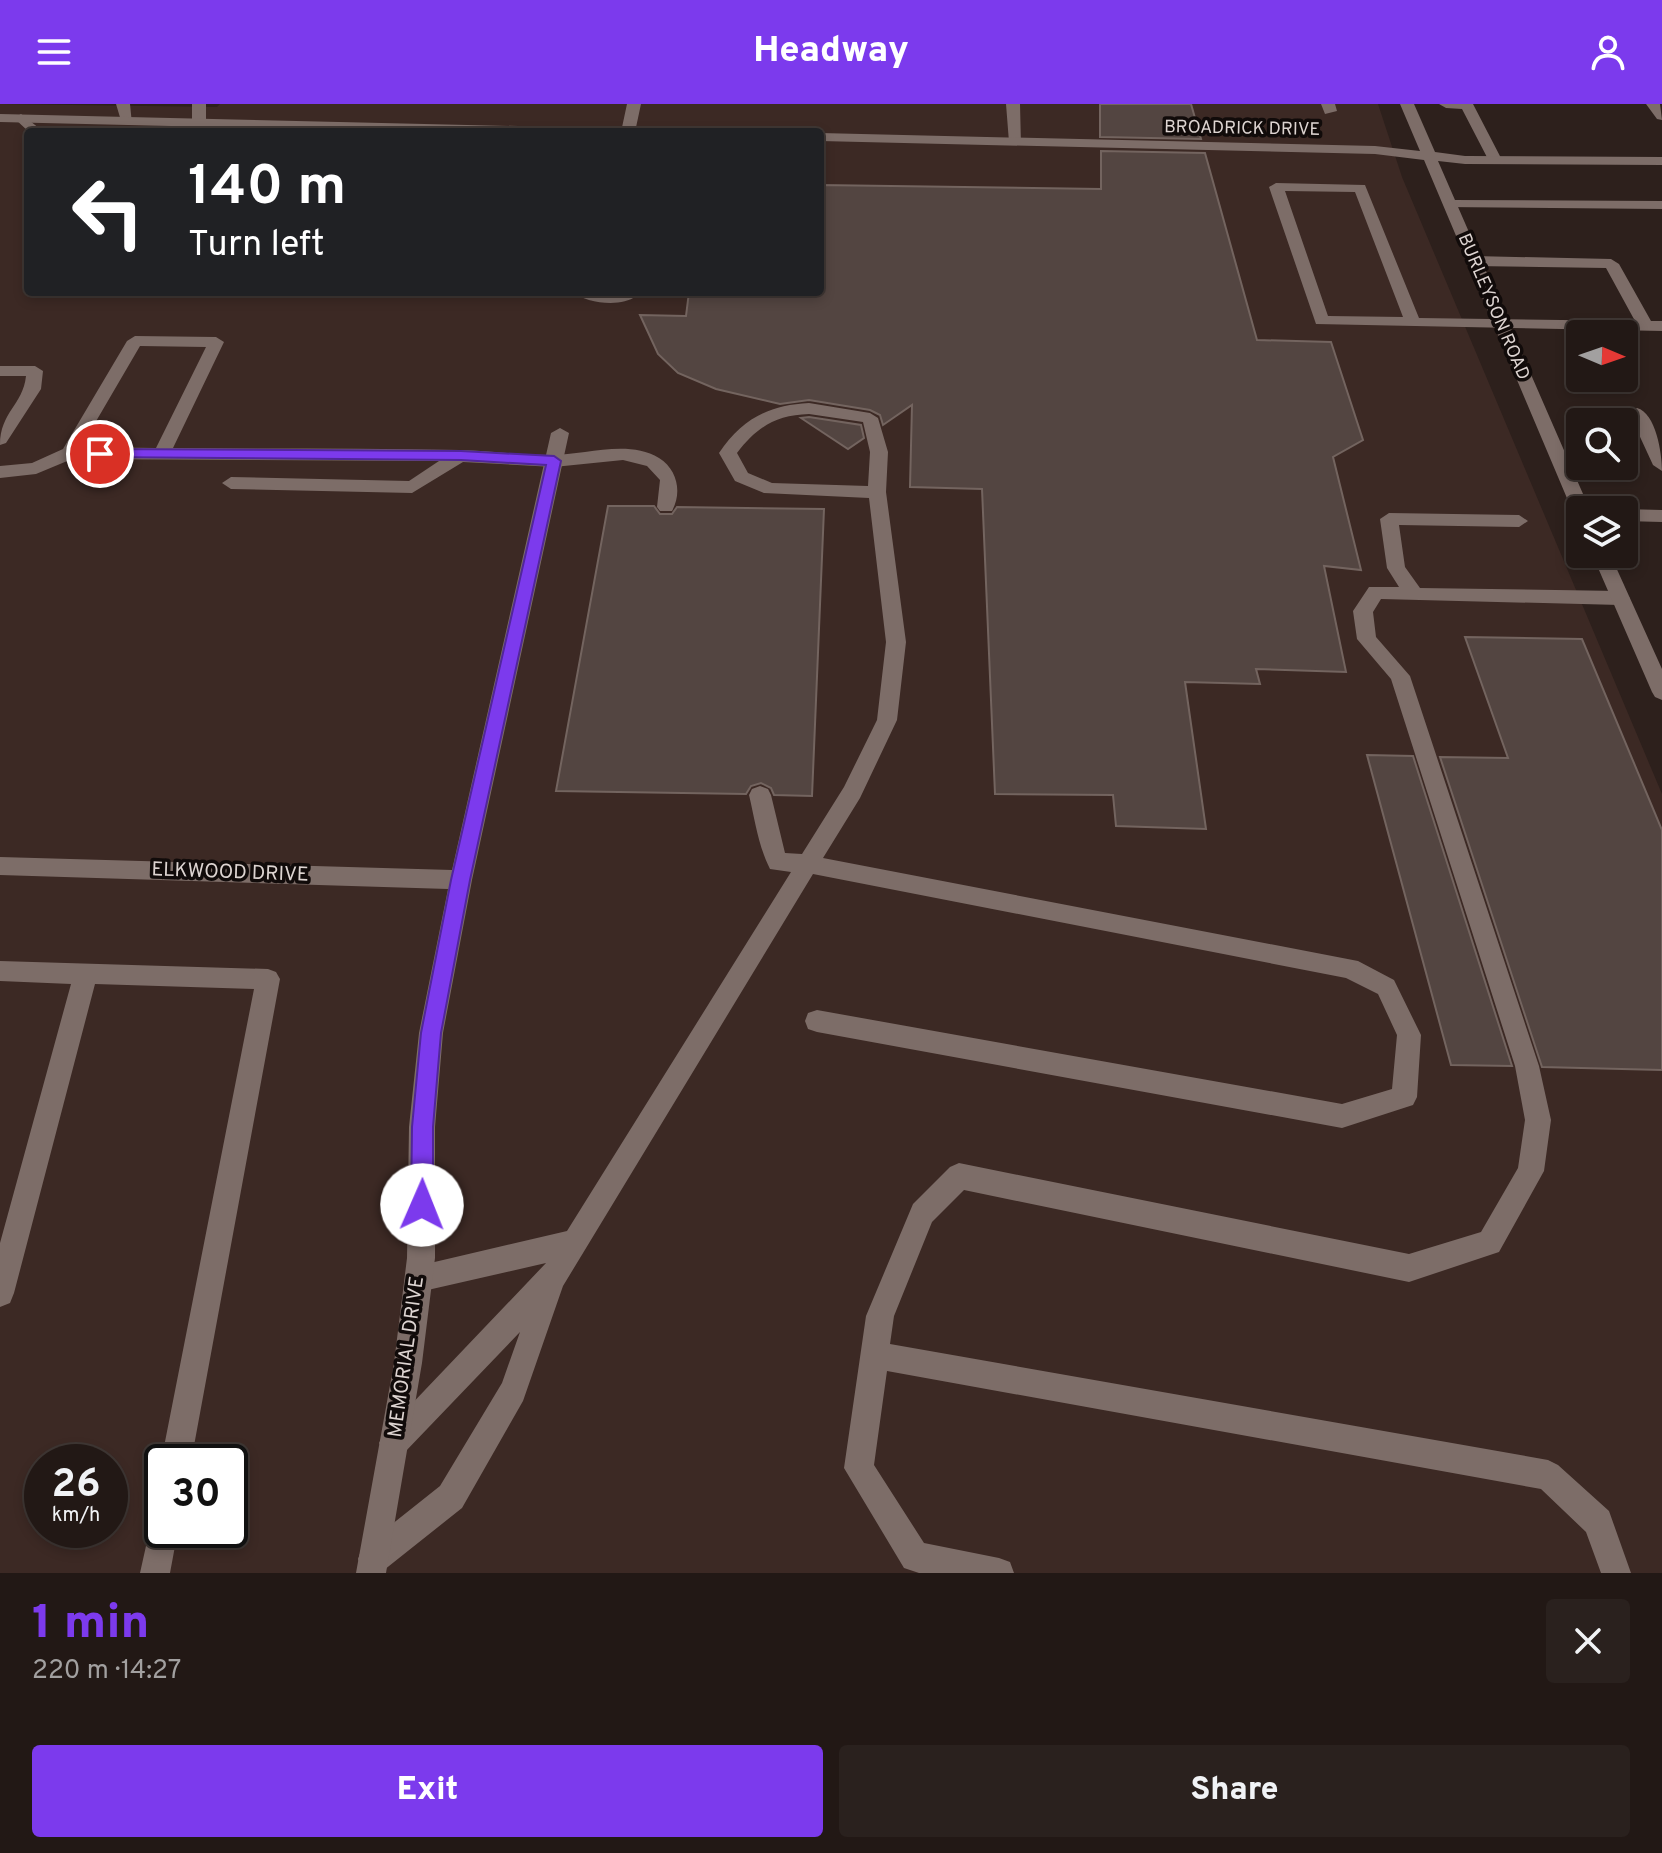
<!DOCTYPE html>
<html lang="en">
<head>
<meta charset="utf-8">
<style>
  body { margin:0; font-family:Overpass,sans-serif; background:#2a211e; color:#f1f3f6; height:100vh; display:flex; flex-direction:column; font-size:30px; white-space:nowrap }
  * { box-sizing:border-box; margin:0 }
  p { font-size:26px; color:#a2a0a0 }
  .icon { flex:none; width:44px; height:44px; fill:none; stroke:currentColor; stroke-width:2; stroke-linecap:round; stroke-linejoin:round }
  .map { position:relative; height:1469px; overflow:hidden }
  .panel { display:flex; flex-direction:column; background:#221815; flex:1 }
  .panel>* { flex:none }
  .hud { position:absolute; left:24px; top:24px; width:800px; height:168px; border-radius:8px; box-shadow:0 4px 12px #0003,0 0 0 2px #3f3734; background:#202124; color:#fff; overflow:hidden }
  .needle { width:52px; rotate:92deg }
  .tools { position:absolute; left:1566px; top:216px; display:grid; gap:16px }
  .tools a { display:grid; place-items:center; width:72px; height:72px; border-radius:8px; background:#221815; box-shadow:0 4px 12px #0003,0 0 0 2px #3f3734; font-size:40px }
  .speed { position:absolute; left:24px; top:1340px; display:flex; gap:16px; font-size:40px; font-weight:700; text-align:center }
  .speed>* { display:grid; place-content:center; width:104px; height:104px; border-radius:50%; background:#221815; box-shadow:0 4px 12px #0003,0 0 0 2px #3f3734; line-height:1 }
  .speed small { font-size:20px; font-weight:400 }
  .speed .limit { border:4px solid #111; border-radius:12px; background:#fff; color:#111 }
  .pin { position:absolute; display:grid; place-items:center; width:68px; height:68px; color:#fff; margin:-34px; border:4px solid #fff; border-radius:50%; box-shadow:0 2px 8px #0007 }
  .me { position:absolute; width:88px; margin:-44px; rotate:1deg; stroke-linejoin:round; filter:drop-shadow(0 0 6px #0008) }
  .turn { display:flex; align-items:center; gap:28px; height:168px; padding:0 32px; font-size:36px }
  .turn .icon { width:104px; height:104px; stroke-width:2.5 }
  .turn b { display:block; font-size:56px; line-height:68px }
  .round { display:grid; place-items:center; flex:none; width:84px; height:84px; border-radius:8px; background:#2a211e }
  .overview { display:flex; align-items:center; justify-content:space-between; height:136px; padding:0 32px }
  h1 { font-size:48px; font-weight:800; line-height:60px; color:#7c3aed }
  .action { display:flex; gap:16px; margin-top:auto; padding:16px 32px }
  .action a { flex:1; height:92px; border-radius:8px; background:#7c3aed; color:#fff; font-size:32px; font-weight:800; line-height:92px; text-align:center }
  .action a+a { background:#2a211e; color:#f1f3f6 }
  header { display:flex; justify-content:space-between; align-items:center; height:104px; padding:0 32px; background:#7c3aed; color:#fff; font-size:36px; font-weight:800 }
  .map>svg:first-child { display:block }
</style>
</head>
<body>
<header><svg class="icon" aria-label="menu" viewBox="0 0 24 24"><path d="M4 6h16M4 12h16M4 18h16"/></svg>Headway<svg class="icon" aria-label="person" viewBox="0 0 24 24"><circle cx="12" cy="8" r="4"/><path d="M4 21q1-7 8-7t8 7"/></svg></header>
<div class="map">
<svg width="1662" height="1469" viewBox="0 0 1662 1469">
  <rect width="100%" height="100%" fill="#2d201c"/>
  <path fill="#3c2924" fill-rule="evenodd" d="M0,0L217,3L220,0H1378L1402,73L1662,690V1469H0ZM28,28H820V188H28ZM42,1358H110V1426H42ZM162,1358H230V1426H162Z"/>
  <path fill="#534541" stroke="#73645f" stroke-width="2" d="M1100,0H1191L1201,35L1100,33Z
    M1101,47L1205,49L1257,236L1331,238L1363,336L1333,353L1361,466L1324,462L1346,568L1256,565L1260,580L1185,578L1206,725L1116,722L1113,691L995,690L982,385L910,383L912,301L883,321L880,311L870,306L809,296L780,300L716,285L678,269L658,250L640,211L686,212L689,188H820V81L1101,85Z
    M809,313L861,321L864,334L848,345L801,314Z
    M608,402H654L660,410H672L677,403L824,405L812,692L774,691L771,684L761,679L751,682L746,690L556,687Z
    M1465,533L1582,535L1662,726V966L1542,963L1440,653L1508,654Z
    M1367,651L1413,652L1512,962L1451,961Z"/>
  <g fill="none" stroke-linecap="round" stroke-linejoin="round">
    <path fill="#7d6d68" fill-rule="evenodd" d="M116,0H130L132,20H122Z
      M192,0H206V18L200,28H186L192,18Z
      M1006,0H1020L1021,41L1009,38Z
      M1321,0H1335L1337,7L1325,10Z
      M1439,0H1473L1502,56L1500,59H1490L1462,5L1446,4Z
      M1646,0H1660L1662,16L1657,15Z
      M21,10L44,28H29L14,14Z
      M1276,79L1365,81L1419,214L1635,217L1606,164L1474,162L1466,157L1474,152L1611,155L1619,160L1651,217H1662V227L1316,220L1269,83ZM1285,87L1355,88L1403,213L1328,212Z
      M1450,96L1662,97V105L1445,103L1443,100Z
      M572,188H631L636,192C621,204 586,199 572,188Z
      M135,232L216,233L224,238L173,344C269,345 365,344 460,346C491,347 521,351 551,351C585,351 628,335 659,354C678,366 682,389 672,407H660L657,403L660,376L647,362L623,356L554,363L463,358L412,389L231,385L222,379L231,373L409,377L439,357L72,355L36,370L0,374V362L32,359L63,345L127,237ZM140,242L206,243L156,344L81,343Z
      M0,262H35L43,267L41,285L6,339L0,341C0,308 23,301 26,272H0Z
      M809,299L870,309L878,314L888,348L886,388L906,538L897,616L860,694L823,754L1358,857L1394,876L1421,931L1417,993L1413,1001L1342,1024L817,928L808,925L805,917L808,909L817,906L1342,1000L1392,985L1397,931L1378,890L1346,874L813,770L563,1182L523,1297L462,1404L384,1466L376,1469L362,1466L358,1455L362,1444L440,1382L502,1279L520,1228L404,1349L394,1354L384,1349L379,1339L384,1329L546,1159L419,1188L409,1184L405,1174L409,1164L567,1127L791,768L770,765C758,741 755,716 749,691L752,685L760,682L768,685L771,691L785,749L802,750L844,683L877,616L886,538L869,394L764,389L735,377L719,349C742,315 769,301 809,299ZM809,310L863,318L870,348L868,382L772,379L748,369L737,349C757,323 776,311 809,310Z
      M1637,304C1656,309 1662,349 1662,367L1653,361L1629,309Z
      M1624,405L1662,406V418L1624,417V406H1620Z
      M1389,409L1519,411L1528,417L1519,423L1399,421L1405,463L1420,484L1620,487L1630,494L1620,501L1381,495L1373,508L1376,533L1410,572L1539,962L1551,1016L1544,1067L1499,1148L1409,1178L964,1086L932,1118L894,1212L890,1240L1548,1356L1558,1361L1609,1407L1631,1469H1601L1586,1428L1541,1385L887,1267L874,1361L924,1439L999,1454L1010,1458L1014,1469H919L904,1464L844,1364L866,1212L913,1100L950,1063L959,1059L1409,1150L1481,1128L1518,1064L1525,1016L1515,962L1391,575L1357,535L1353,507L1369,483H1399L1387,464L1380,415Z
      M0,857L268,865L276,868L280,875L191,1358H161L254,885L95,880L14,1189L10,1199L0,1203V1139L71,880L0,877Z
      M162,1411V1426H178L170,1469H140L152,1415Z"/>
    <path fill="#7d6d68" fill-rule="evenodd" d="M627,0H641L635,28H621Z
      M1400,0H1414L1435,48L1465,52L1662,53V61L1465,60L1438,57L1590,406H1580V412L1572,406L1424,56L1375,50L820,37V29L1375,42L1420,47Z
      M0,10L601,24L608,28H427L0,18Z
      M560,324L569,329L472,776L443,929L435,1023V1154L422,1259L386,1469H356L394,1259L407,1154L409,1023L419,929L448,785L0,771V753L452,766L551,329Z
      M1592,450H1610L1662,565V596L1655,593L1652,588Z"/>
  </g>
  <path fill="#7c3aed" stroke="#51269a" stroke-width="2" d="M100,345L461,347L554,352L561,357L470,776L441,929L433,1023V1101L429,1109L422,1112L414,1109L411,1101L412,1023L421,929L451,776L546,361L461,356L95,353V346Z"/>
  <g text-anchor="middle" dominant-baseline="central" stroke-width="7" stroke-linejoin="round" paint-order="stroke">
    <g font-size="18" fill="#ddd4d1" stroke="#110b0a">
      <text transform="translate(1242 25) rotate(1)">BROADRICK DRIVE</text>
      <text transform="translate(1493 203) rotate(67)">BURLEYSON ROAD</text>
    </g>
    <g font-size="20" fill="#ddd4d1" stroke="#110b0a">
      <text transform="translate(230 769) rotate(2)">ELKWOOD DRIVE</text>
      <text transform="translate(407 1253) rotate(-82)">MEMORIAL DRIVE</text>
    </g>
  </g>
</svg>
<div class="tools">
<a><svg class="needle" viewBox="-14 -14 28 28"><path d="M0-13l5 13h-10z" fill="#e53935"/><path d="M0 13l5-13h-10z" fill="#a2a0a0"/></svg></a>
<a><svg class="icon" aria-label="search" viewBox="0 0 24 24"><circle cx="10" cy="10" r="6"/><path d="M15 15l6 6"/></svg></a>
<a><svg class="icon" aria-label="layers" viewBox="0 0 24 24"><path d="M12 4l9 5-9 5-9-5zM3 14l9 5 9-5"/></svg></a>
</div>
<div class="speed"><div>26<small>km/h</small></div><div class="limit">30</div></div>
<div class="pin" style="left:100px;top:350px;background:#d93025"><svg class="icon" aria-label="arrive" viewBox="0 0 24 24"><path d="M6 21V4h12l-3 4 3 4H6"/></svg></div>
<svg class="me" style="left:422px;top:1101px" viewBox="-20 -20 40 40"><circle r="19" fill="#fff"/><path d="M0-13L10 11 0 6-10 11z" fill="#7c3aed"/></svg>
<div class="hud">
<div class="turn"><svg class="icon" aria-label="left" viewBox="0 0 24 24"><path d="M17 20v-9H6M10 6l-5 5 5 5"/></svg><div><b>140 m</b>Turn left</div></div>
</div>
</div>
<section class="panel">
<div class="overview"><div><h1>1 min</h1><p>220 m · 14:27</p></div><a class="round"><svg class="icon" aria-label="close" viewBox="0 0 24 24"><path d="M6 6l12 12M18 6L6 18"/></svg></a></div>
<div class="action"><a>Exit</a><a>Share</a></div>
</section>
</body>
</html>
